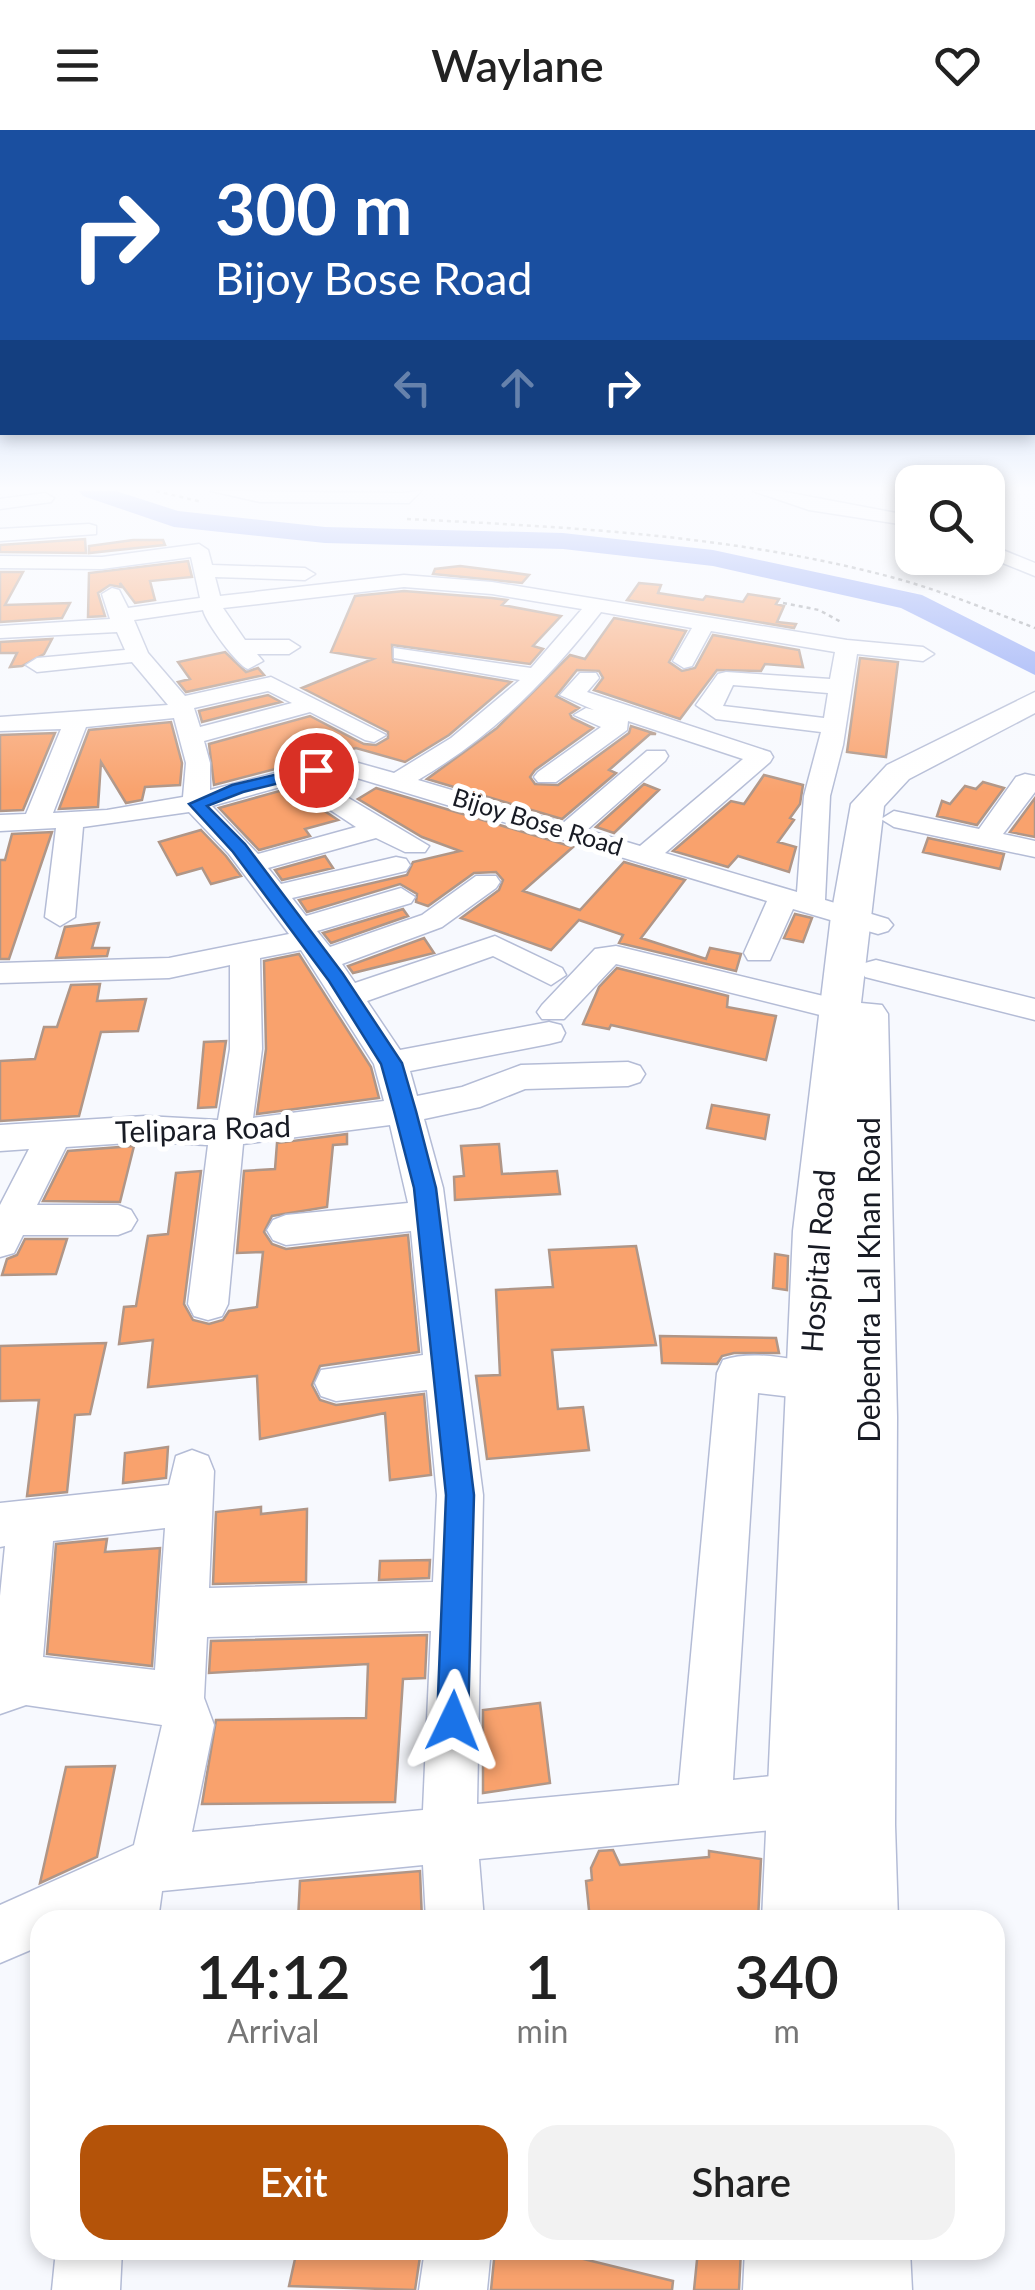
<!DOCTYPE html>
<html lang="en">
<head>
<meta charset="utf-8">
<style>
  body { margin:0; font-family:Lato,sans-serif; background:#f2f2f2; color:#222; height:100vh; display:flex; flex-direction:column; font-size:38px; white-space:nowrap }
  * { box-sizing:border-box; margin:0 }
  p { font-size:32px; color:#767676 }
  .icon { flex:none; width:55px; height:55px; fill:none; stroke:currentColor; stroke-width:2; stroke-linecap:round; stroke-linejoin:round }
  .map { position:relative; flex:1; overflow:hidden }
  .drawer { position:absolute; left:30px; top:1780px; width:975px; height:350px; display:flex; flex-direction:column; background:#fff; border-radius:30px; box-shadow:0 5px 15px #0003 }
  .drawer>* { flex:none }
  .hud { position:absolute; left:0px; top:0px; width:1035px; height:305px; box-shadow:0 5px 15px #0003; background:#1a4fa0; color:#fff; overflow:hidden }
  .tools { position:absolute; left:895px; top:335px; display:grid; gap:20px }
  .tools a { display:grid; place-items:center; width:110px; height:110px; border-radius:20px; background:#fff; box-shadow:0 5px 15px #0003; font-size:50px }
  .pin { position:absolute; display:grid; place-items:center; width:85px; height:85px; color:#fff; margin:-42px; border:5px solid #fff; border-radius:50%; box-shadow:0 2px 10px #0007 }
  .me { position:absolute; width:110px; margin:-55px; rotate:2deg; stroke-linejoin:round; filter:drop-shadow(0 0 8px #0008) }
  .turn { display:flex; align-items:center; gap:35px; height:210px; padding:0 50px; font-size:45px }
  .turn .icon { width:130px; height:130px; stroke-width:2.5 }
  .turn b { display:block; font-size:70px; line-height:85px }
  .lanes { display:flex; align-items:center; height:95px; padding:0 50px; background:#0003; justify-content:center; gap:50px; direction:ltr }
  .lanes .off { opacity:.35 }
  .eta { display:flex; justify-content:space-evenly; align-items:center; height:170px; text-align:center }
  .eta b { font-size:60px; font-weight:600; line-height:70px }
  .button { display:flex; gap:20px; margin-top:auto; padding:20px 50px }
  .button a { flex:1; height:115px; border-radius:30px; background:#b45309; color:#fff; font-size:40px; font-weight:600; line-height:115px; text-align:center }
  .button a+a { background:#f2f2f2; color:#222 }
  header { display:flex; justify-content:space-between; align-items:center; height:130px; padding:0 50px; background:#fff; font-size:45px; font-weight:600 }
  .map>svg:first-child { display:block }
</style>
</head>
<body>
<header><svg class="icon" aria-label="menu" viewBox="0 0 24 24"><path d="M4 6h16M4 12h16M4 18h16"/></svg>Waylane<svg class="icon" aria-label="heart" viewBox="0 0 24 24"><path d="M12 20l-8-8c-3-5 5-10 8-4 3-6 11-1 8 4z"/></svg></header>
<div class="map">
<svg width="1035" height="2160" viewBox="0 0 1035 2160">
  <rect width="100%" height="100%" fill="#f7f9fe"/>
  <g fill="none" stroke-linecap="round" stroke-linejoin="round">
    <path fill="#8aa1f5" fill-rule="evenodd" d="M79,361H116L178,381L325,397L563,403L713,420L922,465L1035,522V545L901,478L713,436L563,419L325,413L174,397L83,366Z"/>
  </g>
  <path fill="#f9a26d" stroke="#b09687" stroke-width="2.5" d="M85,409L86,423L0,422V415Z
    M133,410H163L165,415L89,423V416Z
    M188,431L192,447L150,451L155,470L135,473L120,453L121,457L110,455L98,463L105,486L88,487L89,443Z
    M460,436L507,442L529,445L522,453L433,444L435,439Z
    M0,442H23L5,475L70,473L62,488L0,492Z
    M639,453L661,455L658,463L703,470L706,466L743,472L748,464L779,469L776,474L784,476L777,492L796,494L794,498L627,470Z
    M404,461L492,468L507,470L502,475L561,486L533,516L543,519L530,534L392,515L393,532L511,552L449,605L405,632L356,618L214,655L209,614L310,586L364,614L376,615L388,608V602L302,558L373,529L331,522L355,466Z
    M614,488L686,501L669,532L682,541L695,538L713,505L799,520L803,537L765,534L761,541L717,540L680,589L594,560L603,548L599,541L577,540L556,566L579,578L570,584L572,588L593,598L535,640L530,647L535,654L558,655L629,603L631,596L656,604H650L609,640L616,643L562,689L427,649L497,598L570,525L585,529Z
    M52,509L44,524L22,536L10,537L17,523H0V512Z
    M225,522L246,542L258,538L264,545L186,562L178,552L190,549L178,532Z
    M860,528L898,532L886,627L847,622Z
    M268,565L281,572L202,592L199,581Z
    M171,592L182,633L180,655L145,657L142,670L126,673L101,632L98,677L59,679L89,600Z
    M55,603L23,680L0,681V605Z
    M764,645L803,655L800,674L790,688L794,690L778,712L796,717L789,742L738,726L728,737L673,721L731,671L744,674Z
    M983,652L1004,658L977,695L937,686L942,671L950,674L965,656L976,659Z
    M644,654L659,660L614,703L596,697Z
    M290,658L338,690L305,699L310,706L259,720L219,678Z
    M376,658L573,717L523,761L580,780L624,732L685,750L641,808L706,829L710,818L741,824L736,841L619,813L623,805L579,790L551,820L461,788L499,760L503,750L496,742L474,743L428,776L416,772L417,764L400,754L307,782L299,770L407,745L413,732L460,721L422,707L358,669Z
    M1035,668V707L1010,702Z
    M201,700L226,726L241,746L211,754L202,738L177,745L159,712Z
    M52,702L9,829H0V730H5L12,704Z
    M928,708L1004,724L1000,739L923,722Z
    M325,726L333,738L282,750L275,740Z
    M403,779L408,786L331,813L323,803Z
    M795,784L812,788L803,812L784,808Z
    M99,793L92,818H109L107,826L56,828L65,797Z
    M424,808L434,823L353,843L348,836Z
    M299,824L371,937L379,968L257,984L266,919L264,831Z
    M617,838L728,866L727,877L776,886L766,930L611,895L609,899L583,894L599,857Z
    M100,854L97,871L146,869L138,901L101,902L79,986L0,991V931L35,929L44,897H57L71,855Z
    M226,911L216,977L198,978L204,912Z
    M712,975L769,985L765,1009L707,998Z
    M347,1004V1014L333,1015L327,1077L272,1086L264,1102L272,1114L286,1119L408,1105L419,1222L320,1236L312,1255L320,1270L336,1275L424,1264L431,1345L390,1350L385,1283L260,1309L257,1246L148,1257L153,1210L119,1214L124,1177L136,1176L148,1106L168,1104L176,1043L201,1041L184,1174L193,1190L209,1194L223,1190L229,1181L257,1177L263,1122L237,1123L244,1041L275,1039L277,1013Z
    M499,1014L502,1044L557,1041L560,1064L455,1070L454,1047L464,1046L461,1016Z
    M134,1016L120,1072L43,1071L68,1021Z
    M25,1109H67L56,1144L2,1145L7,1129L17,1125Z
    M636,1116L656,1215L552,1220L558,1279L583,1277L589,1320L487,1329L476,1246L500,1245L496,1160L553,1157L549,1120Z
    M775,1124L788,1126L787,1160L773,1158Z
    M660,1206L776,1208L779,1223H734L722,1226L717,1234L662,1233Z
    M106,1213L90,1284L75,1285L67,1362L27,1366L39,1270L0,1271V1216Z
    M168,1317L166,1348L123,1353L125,1323Z
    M261,1377V1384L307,1379L306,1452L213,1454L216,1382Z
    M107,1409L105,1422L160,1418L152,1536L47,1524L56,1414Z
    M430,1430L429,1448L379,1450L380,1431Z
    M427,1505L425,1548L403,1549L395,1672L202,1674L216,1590L366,1588L368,1534L209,1543L211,1511Z
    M540,1573L550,1653L483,1663V1580Z
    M115,1636L97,1727L40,1753L66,1637Z
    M613,1720L620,1735L709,1727V1721L761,1729L758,1790H590L586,1751L592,1750L591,1738L599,1721Z
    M420,1741L422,1790H298L300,1751Z
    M297,2120H421L415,2160L289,2156Z
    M495,2120H547L673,2151L672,2160H491Z
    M698,2120H741L739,2160H694Z"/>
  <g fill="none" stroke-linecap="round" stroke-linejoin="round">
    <g stroke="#b4bcd6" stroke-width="3">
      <path id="minor" d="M211,361L403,363L421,361L409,373L260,372Z
        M753,361H780L912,386V396L809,380Z
        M45,363L54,368L51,372L0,379V369Z
        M89,394L96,396V404L0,411V399Z
        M199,414L208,420L212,435L305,438L315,444L305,450L215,447L220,466L404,445L492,452L847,510L923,517L934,524L923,531L857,524L843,615L830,666L825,770L888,789L893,795L888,801L878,804L793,779L770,830H748L744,823L767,771L337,642L315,648L429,716L425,722H405L376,708L268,738L281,754L396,727L406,729L410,735L406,741L292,768L306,786L401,758L415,767L411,773L317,801L330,817L422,785L476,746H496L500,752L496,758L442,797L342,834L355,853L495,806L562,838L566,845L551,855L493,826L367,871L400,920L549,892L561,895L565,903L561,911L549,914L410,941L417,966L462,957L521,935L628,932L640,936L645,944L640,952L628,956L525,959L480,977L424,989L443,1058L483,1365L477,1674L679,1655L717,1243L723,1230C751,1220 796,1228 824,1238L830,1251L824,1264L809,1269L758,1263L733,1650L802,1643L821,1651L829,1670L821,1689L802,1697L479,1729L484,1790H426L423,1735L162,1761L158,1790H40V1816L0,1833V1775L134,1715L162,1595L26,1575L0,1584V1466L5,1416L0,1417V1373L169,1355L176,1326L192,1320L208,1326L214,1341L209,1458L433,1452L437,1365L427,1260L336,1271L321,1266L315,1253L321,1240L423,1225L411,1101L286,1115L273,1110L267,1100L273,1090L286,1085L408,1073L390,995L243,1014L228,1174L222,1186L208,1190L194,1186L188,1174L208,1015L145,1012L66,1017L37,1075H118L131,1080L137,1090L131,1100L118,1105H23L14,1123L0,1127V1075L29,1019L0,1021V995L145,986L218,990L230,919V835L169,848L0,853V833L169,828L289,804L229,724L189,682L83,697L75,787L60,796L45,787L56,698L0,701V685L26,684L61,599L0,601V587L168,575L132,532L37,542L26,535L37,528L125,520L117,502L0,508V496L110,489L102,464L112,458L119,460L128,478L200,468L191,427L102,439L0,438V426L102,427ZM404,457L492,464L582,479L531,538L394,518V528L520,550L451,608L394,643L337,627L210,660V633L204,611L310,582L365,610L374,612L386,605L271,547L185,566L148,523L134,490L203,480C206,493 238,536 248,539L263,531L257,524H289L300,517L289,510H245L223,478ZM601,482L692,498L673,531L684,538L692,536L711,501L835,522L830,549L726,542L718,544L696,575L716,589L821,602L804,666L797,762L665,723L770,632L773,627L770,622L587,562L599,548L596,543H580L560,565L594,580L586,578L574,585L601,597L538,642L534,647L538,652H556L627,600L628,591L743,629L640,716L587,700L665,631L668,626L665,621H647L563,693L418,650C493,606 548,550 601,482ZM733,555L828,563L824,588L723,576ZM268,561L292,573L200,597L194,578ZM174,588L186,633L183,667L107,680L53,683L86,597ZM291,654L356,697L258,724L212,676ZM301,820L374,934L384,971L253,988L262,919L260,828ZM165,1398L155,1540L43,1527L53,1411ZM431,1501L423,1680L192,1702L214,1595L204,1568L207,1507Z
        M988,414L1035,433V446L988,427Z
        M1025,644L1035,646V662L1003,704L1035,711V727L894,697L881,689L894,681L979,699L1016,647Z
        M616,816L840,870L851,873L856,880L851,887L840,890L616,834L564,889H542L537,882L542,875L595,819Z
        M876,830L1035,869V890L865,847L861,840L865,833Z
        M56,2120H122L120,2160H52Z
        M425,2120H491L487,2160H419Z"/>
    </g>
    <g stroke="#b4bcd6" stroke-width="3">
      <path id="major" d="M1035,562V583L909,649L884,676L861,873L882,875L888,884L897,1287L895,1695L898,1790H762L793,1101L831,786L851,674L887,635Z
        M745,2120H910L912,2160H743Z"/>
    </g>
    <path stroke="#989ba1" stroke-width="2.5" stroke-dasharray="4 4" stroke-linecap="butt" d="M156,361L202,372
      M407,389C569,397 733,405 891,447C940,460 988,480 1035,498
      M783,473L819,480L841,492"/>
    <use href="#minor" fill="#fff" fill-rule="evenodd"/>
    <use href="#major" fill="#fff" fill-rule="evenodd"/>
  </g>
  <linearGradient id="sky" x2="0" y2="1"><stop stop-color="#82aced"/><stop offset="0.54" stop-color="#fbfcff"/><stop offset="1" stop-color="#fbfcff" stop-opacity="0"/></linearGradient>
  <rect width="1035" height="663" fill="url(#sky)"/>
  <path fill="#1a73e8" stroke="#114b97" stroke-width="2.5" d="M316,635L323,640L321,643L243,662L207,676L245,714L343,844L402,933L416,981L436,1058L474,1365L468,1591L464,1602L453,1607L442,1602L437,1591L446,1365L414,1058L394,981L381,934L329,851L233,722L189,674L232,655Z"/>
  <g text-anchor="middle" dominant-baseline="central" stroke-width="10" stroke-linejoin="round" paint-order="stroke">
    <g font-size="25" fill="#181b24" stroke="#fff">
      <text transform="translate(538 691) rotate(17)">Bijoy Bose Road</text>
    </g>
    <g font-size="30" fill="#181b24" stroke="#fff">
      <text transform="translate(203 998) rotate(-2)">Telipara Road</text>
      <text transform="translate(817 1131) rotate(-86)">Hospital Road</text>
      <text transform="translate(868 1150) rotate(-90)">Debendra Lal Khan Road</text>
    </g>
  </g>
</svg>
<div class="tools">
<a><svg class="icon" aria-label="search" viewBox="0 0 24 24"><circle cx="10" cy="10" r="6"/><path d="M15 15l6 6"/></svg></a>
</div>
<div class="pin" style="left:316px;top:640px;background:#d93025"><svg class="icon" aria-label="arrive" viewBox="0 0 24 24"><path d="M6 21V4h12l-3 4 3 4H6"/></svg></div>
<svg class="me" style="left:453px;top:1591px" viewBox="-20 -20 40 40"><path d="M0-17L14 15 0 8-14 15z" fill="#1a73e8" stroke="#fff" stroke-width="4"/></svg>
<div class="hud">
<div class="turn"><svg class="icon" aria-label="right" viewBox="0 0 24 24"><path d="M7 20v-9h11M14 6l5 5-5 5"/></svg><div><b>300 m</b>Bijoy Bose Road</div></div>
<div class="lanes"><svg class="icon off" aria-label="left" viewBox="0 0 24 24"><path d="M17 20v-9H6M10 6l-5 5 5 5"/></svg><svg class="icon off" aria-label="ahead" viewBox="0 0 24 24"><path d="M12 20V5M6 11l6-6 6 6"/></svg><svg class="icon" aria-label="right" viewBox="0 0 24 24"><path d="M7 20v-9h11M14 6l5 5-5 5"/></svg></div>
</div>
<section class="drawer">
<div class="eta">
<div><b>14:12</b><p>Arrival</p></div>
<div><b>1</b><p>min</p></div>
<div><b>340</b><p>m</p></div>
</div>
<div class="button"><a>Exit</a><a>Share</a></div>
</section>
</div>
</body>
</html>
